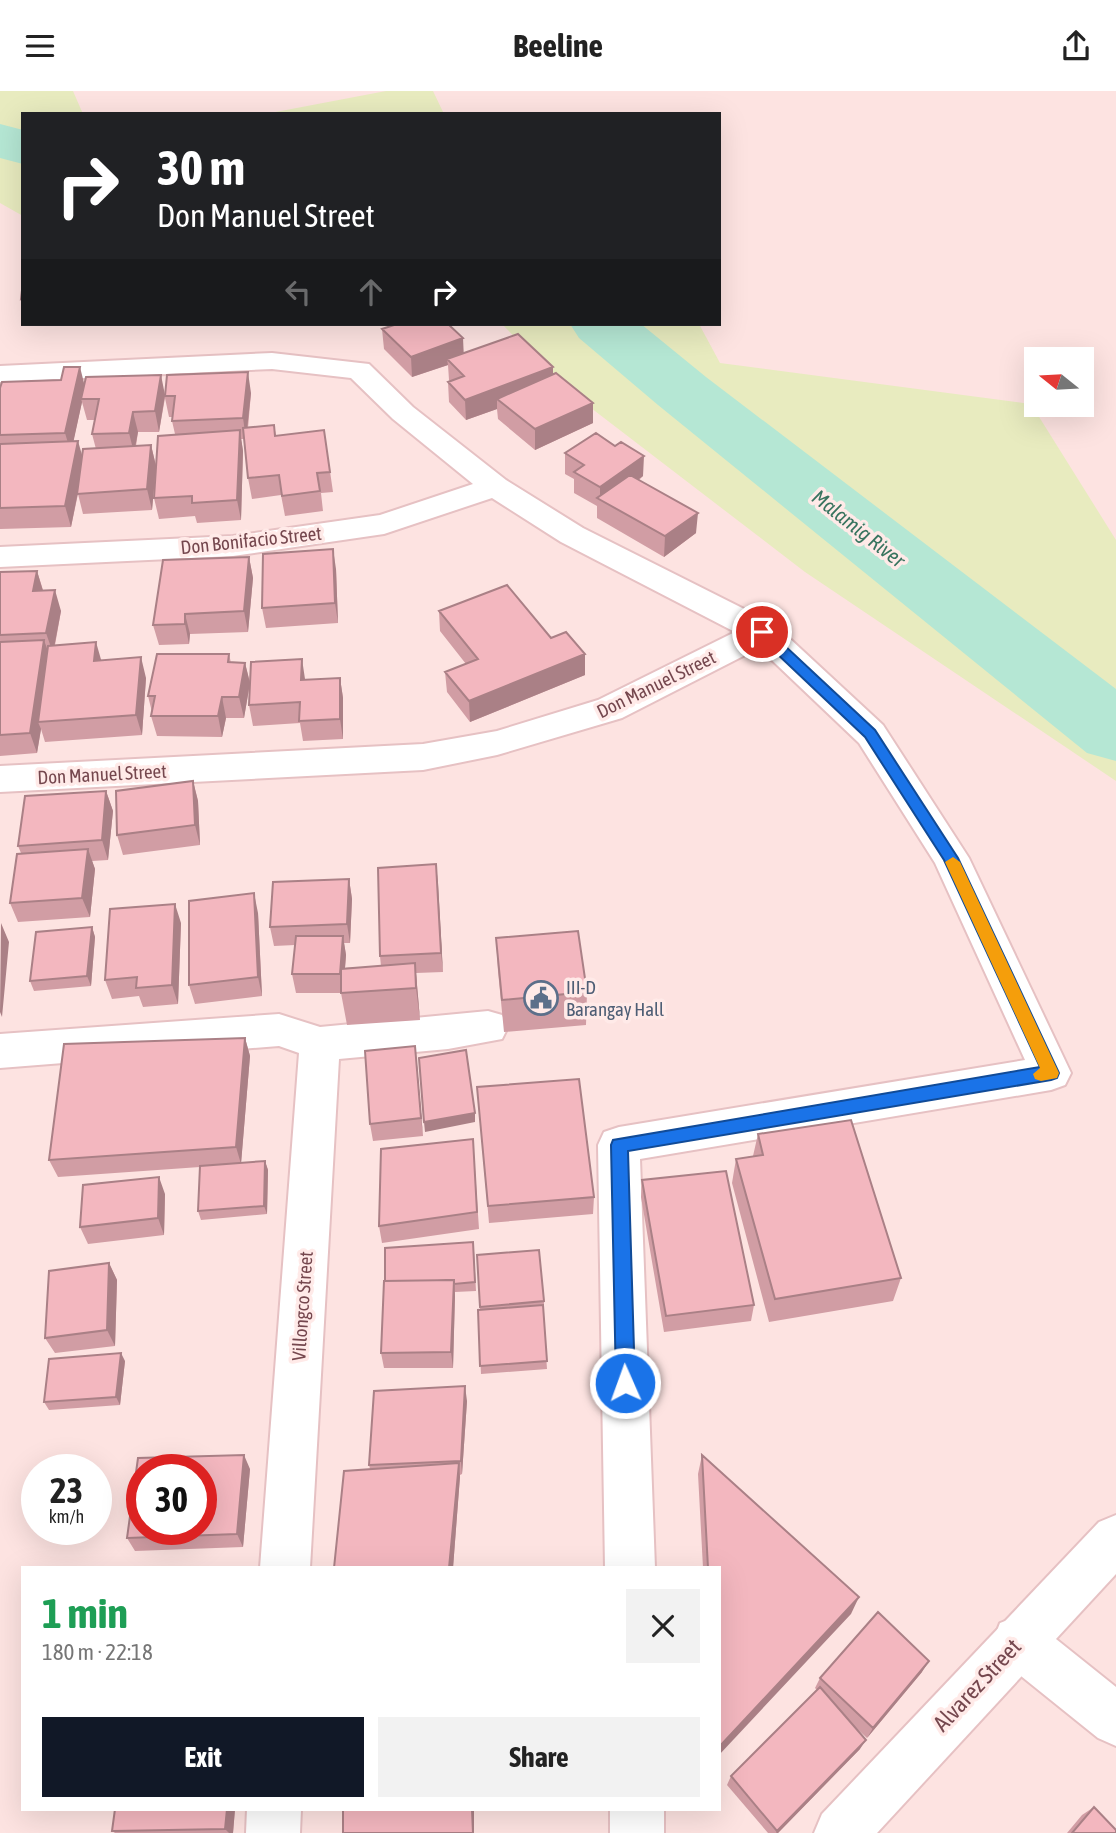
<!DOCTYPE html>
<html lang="en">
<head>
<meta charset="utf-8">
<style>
  body { margin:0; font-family:"Asap Condensed",sans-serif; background:#f2f2f2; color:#222; height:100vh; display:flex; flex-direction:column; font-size:26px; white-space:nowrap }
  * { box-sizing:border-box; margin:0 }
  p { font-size:23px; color:#767676 }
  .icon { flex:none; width:38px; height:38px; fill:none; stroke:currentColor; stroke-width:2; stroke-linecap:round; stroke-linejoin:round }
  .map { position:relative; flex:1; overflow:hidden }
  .panel { position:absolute; left:21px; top:1475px; width:700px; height:245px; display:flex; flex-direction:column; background:#fff; border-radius:0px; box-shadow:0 7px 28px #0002 }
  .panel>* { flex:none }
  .hud { position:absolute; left:21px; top:21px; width:700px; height:214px; border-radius:0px; box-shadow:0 7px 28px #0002; background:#202124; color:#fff; overflow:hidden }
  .needle { width:46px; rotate:288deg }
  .fabs { position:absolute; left:1024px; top:256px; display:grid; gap:14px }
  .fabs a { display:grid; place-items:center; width:70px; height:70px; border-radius:0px; background:#fff; box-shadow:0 7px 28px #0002; font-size:35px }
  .speed { position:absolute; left:21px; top:1363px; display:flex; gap:14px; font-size:35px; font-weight:700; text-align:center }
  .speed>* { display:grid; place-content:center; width:91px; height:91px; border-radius:50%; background:#fff; box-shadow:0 7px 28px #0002; line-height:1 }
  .speed small { font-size:18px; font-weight:400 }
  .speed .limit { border:10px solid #d22; background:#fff; color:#111 }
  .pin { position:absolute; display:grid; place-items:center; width:60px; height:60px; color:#fff; margin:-30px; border:4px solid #fff; border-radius:50%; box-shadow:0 2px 7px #0007 }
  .me { position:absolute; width:77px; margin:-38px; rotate:358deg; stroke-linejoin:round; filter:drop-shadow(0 0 5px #0008) }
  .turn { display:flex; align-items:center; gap:24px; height:147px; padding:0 21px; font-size:32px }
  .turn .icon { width:91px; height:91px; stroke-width:2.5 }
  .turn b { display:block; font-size:49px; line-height:60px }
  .lanes { display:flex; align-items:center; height:66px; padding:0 21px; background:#0003; justify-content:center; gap:35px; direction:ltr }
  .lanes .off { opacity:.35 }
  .round { display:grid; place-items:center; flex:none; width:74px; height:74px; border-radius:0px; background:#f2f2f2 }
  .head { display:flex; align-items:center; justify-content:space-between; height:119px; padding:0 21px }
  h1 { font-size:42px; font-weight:700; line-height:52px; color:#1e9e55 }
  .button { display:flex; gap:14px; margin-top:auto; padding:14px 21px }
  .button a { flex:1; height:80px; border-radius:0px; background:#111827; color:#fff; font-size:28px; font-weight:700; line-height:80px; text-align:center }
  .button a+a { background:#f2f2f2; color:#222 }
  header { display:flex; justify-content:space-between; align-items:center; height:91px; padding:0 21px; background:#fff; font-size:32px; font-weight:700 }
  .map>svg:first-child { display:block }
</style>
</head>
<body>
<header><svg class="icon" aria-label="menu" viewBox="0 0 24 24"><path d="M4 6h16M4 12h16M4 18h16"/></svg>Beeline<svg class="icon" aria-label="share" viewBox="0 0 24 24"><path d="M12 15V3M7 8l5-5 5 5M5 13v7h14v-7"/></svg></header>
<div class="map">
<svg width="1116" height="1742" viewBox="0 0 1116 1742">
  <rect width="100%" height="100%" fill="#fde3e1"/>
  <path fill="#e8ebbf" d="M0,0H73L83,23H23V125L0,112Z
    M386,0H433L444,23H265Z
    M502,233H699L720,272L1031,313L1116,449V690L805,481L561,294Z"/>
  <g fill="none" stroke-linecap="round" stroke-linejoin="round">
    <path fill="#b5e7d4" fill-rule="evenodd" d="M0,33L23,39V73L0,67Z
      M570,233H641L706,286L1116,598V670L1087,662L658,314L579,247Z"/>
    <g stroke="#e6c1c3" stroke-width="4">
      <path id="minor" d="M272,262L369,273L413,316L506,389L583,437L774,533L883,634L969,767L1071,982L1065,994L1051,999L640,1068L655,1477H605L598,1054L604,1041L619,1036L1025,969L935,772L859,652L759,557L622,627L497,664L423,679L0,701V675L423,653L497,640L598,609L735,541L561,451L492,407L384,443L233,465L0,476V456L233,445L380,424L473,393L393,328L351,287L272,278L0,291V275Z
        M488,920L502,924L508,936L502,948L448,958L339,968L310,1477H260L299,962L279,955L0,977V943L279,923L320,936Z
        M1018,1525L1036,1532L1116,1596V1655L1098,1647L1000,1568L993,1550L1000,1532Z
        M247,1718H301L300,1742H246Z
        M610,1718H664V1742H610Z"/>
    </g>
    <g stroke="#e6c1c3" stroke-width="4">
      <path id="tertiary" d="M1116,1424V1483L877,1742H814L822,1723L1099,1431Z"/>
    </g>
    <use href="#minor" fill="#fff" fill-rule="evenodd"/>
    <use href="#tertiary" fill="#fff" fill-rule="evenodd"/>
  </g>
  <path fill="#d19da4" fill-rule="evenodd" d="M382,238L464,262L553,283L593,312V332L535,359L498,328L497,318L466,329L449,311L448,291L450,290L449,289L448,274L412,286L384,258Z
    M85,294L165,303L251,302L248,337L274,334L276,345L324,339L333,401L321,402L323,420L285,425L281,404L252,408L248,387L244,348H241L243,360L241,429L197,432L195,425L159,428L154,407L175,343L172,330L173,326H169L165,307L159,341H138L136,355L151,354L156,375L152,419L83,423L78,403L71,436L0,438V297ZM82,311L87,329H95L92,343L96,358L82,364L73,351Z
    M565,362L643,385L639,389L696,442L664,466L597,427V415L574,402V388L565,383Z
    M249,466L253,487L248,541L190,543L189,553L159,554L153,534Z
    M336,478L338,532L266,537L262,517Z
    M37,480L43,499L61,520L55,554L102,569L146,587L142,644L45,651L41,638L37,662L0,665V481Z
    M439,520L585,584L470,631L447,601L445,581L466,573L440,540Z
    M229,563L231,572H245L250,592L244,627H226L222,646L157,645L151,625L152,621L148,605Z
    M340,587L343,607V648L303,650L300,632L253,635L249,614L305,589Z
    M193,690L198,710L200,754L123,764L117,744Z
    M106,700L113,720L108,769L92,770L95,778L90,826L18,831L10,812L21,762L18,755Z
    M436,773L443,881L416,882L420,929L347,934L341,902H296L292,883L295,854L274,855L270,836L349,788L352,808L350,852H344L346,864L345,877L381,875L380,865Z
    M258,822L262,905L195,913L189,894Z
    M181,832L178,913L143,916L139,905L112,908L105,889Z
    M92,836L95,846L91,895L34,900L30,890Z
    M496,847L587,901L586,934L504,941L498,880Z
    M245,947L250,965L241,1072L265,1070L268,1079L267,1123L201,1129L198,1120L200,1076L58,1086L49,1069Z
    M417,974L423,1045L373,1050L370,1033Z
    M477,996L594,1106L593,1123L489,1132Z
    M758,1043L901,1187L893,1210L769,1231L732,1092L736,1068L753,1065Z
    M473,1048L479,1138L382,1152L379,1135Z
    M642,1089L754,1214L751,1230L664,1241L641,1106Z
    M165,1103L164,1144L88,1153L80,1136Z
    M474,1160L476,1200L455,1201L453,1277H384L381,1262Z
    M477,1164L544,1210V1219H543L547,1278L481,1283L478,1219L480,1218Z
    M109,1172L117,1189L115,1255L55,1262L45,1247Z
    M125,1270L120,1314L49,1319L44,1311Z
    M467,1310L462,1383L460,1384L453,1477H334L370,1378L369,1374Z
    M702,1364L851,1523L719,1477H703L698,1383Z
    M250,1378L243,1456L135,1460L127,1447Z
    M922,1581L867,1647L853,1634L860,1658L778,1742H768L727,1694L731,1685L817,1599L815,1597L820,1587Z
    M1094,1716L1116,1742H1067L1082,1724Z
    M235,1718L233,1742H115L112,1740Z"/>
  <path fill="#aa8086" d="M463,247L464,268H447L448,274L412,286L411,266Z
    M80,276L85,296L81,308L82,311L71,362L65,342Z
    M553,276V296L497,308V318L466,329L465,309Z
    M248,281L251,302L246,348L243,327Z
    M161,284L165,304L159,341L155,320Z
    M593,312V332L535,359V338Z
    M133,321L138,341L134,362L129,342Z
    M240,339L243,360L241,429L237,409Z
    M78,350L84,371L71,436L65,415Z
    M151,354L156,375L152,419L147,398Z
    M644,365L643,385L606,412L600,408V396Z
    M698,422L696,442L664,466L665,445Z
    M333,458L336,478L338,532L335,512Z
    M249,466L253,487L248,541L244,520Z
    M37,480L43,500H33Z
    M55,499L61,520L53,562L46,542Z
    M185,523L190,543L189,553L185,533Z
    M44,549L51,569L38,631L41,638L37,662L30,642Z
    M96,551L102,572L94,570Z
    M585,563V584L470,631L469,610Z
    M141,566L146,587L142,644L136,624Z
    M302,568L305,588V610L301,589Z
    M245,572L250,592L244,627L239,606Z
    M340,587L343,607V648L340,628Z
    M222,606L226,627L222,646L218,625Z
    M193,690L198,710L200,754L195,734Z
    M106,700L113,720L108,769L102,749Z
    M88,758L95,778L90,826L82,807Z
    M436,773L438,793L443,881L441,862Z
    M349,788L352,808L350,852L347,833Z
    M254,802L258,822L262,905L258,886Z
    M175,813L181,832L178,913L172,894Z
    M1,832L9,851L2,926L0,921Z
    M92,836L95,846L91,895L87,885Z
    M343,845L346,864L343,902L340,883Z
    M415,872L418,905L420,929L416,897Z
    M245,947L250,965L241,1073L236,1056Z
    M415,955L417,974L423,1045L421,1027Z
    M475,1022V1031L425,1041L424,1031Z
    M265,1070L268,1079L267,1123L264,1115Z
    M159,1086L165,1103L164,1144L158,1127Z
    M109,1172L117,1189L115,1255L107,1239Z
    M454,1189L455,1205L453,1277L451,1261Z
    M121,1262L125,1270L120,1314L116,1306Z
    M465,1295L467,1310L462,1383L461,1370Z
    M244,1364L250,1378L243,1456L237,1443Z
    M459,1372L460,1386L453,1477H449Z
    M859,1506L851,1523L719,1664V1656Z
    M929,1570L922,1581L867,1647L873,1637Z
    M866,1649L860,1658L778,1742H776Z
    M227,1718H235L233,1742H229L225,1738Z
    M472,1718H474V1742H473Z"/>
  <path fill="#f3b7bf" stroke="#aa8086" stroke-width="2" fill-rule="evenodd" d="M23,190V207L21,208Z
    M397,233H448L463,247L411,266L382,238Z
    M518,243L553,276L465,309L448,291L464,285L447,268Z
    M64,276H80L65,342L0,344V297L2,291L61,289Z
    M248,281L243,327L172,330L175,305H165L167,284Z
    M556,282L593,312L535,338L497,308Z
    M161,284L155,320L133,321L129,342L92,343L99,308H81L86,286Z
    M274,334L275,345L324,339L330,381L317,382L320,400L282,405L279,384L248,387L243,337Z
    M240,339L237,409L192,412V405L154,407L158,345Z
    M596,342L615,355L621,351L644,365L600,396L574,381L584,374L565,362Z
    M78,350L65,415L0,417V353Z
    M151,354L147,398L77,403L83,358Z
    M630,384L698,422L665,445L597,407Z
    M333,458L335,512L262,517L263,463Z
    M249,466L244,520L185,523V533L153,534L163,469Z
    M37,480L33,500L55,499L46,542L0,544V481Z
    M507,494L551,547L566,541L585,563L469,610L445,581L478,568L439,520Z
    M44,549L30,642L0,644V551Z
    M96,551L94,570L141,566L136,624L38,631L48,555Z
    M157,563H229L228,571L245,572L239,606H222L218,625H151L155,605H148Z
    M302,568L301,589L340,587V628L299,630L300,611L249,614L251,571Z
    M193,690L195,734L117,744L116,700Z
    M106,700L102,749L18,755L25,705Z
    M88,758L82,807L10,812L17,763Z
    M436,773L441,862L380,865L378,777Z
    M349,788L347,833L270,836L273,791Z
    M254,802L258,886L189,894V810Z
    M175,813L172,894L136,897L137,886L105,889L110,818Z
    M92,836L87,885L30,890L36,841Z
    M578,840L587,901L502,909L496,847Z
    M296,845H343L340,883H292Z
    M415,872L416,897L341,902V878Z
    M245,947L236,1056L49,1069L64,953Z
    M415,955L421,1027L370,1033L365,960Z
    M466,959L475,1022L424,1031L419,967Z
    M579,988L594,1106L488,1115L477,996Z
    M851,1029L901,1187L775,1208L736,1068L763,1064L758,1043Z
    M473,1048L477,1121L379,1135L381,1058Z
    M265,1070L264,1115L198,1120L200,1075Z
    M726,1080L754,1214L666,1225L642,1089Z
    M159,1086L158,1127L80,1136L83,1094Z
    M473,1151L475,1191L454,1193V1189L385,1190V1157Z
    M539,1159L544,1210L480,1216L477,1164Z
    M109,1172L107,1239L45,1247L49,1180Z
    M454,1189L451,1261L381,1262L384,1190Z
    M543,1214L547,1270L480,1275L478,1219Z
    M121,1262L116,1306L44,1311L49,1268Z
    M465,1295L461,1370L369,1374L374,1300Z
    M244,1364L237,1443L127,1447L138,1367ZM142,1379H201V1438H142Z
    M702,1364L859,1506L719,1656V1477H708Z
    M459,1372L449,1477H334L344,1380Z
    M878,1521L929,1570L873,1637L820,1587Z
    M820,1596L866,1649L777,1740L731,1685Z
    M1094,1716L1116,1739V1742H1072Z
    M115,1718H227L225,1738L112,1740Z
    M343,1718H472L473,1742H343Z"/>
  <path fill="#1a73e8" stroke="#114b97" stroke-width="2" d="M762,536L767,538L875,639L958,767L1059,982L1057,987L1051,989L628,1060L635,1292L632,1298L625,1301L619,1298L616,1292L611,1054L613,1049L1040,976L944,769L865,646L757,544V538Z"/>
  <path fill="#f59e0b" d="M953,766L960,771L1059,982L1057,987L1041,990L1035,988L1033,983L1040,977L945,771Z"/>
  <defs>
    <g id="civic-ring" transform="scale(1.75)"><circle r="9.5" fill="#ffeae8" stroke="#5c6f8a" stroke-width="1.5"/><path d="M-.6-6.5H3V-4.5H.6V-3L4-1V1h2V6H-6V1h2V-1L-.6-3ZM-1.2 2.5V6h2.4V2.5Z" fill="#5c6f8a"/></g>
  </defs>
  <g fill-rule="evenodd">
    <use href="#civic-ring" x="541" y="907"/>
  </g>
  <g text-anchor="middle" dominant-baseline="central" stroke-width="7" stroke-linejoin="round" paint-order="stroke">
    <g font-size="19" fill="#75474e" stroke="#ffeae8">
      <text transform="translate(251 449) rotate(-6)">Don Bonifacio Street</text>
      <text transform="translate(656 593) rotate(-26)">Don Manuel Street</text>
      <text transform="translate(102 683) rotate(-3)">Don Manuel Street</text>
      <text transform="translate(302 1215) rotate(-86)">Villongco Street</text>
    </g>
    <g font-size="19" fill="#4e5e75" stroke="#ffeae8" text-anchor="start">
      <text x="566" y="896">III-D<tspan x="566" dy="22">Barangay Hall</tspan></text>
    </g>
    <g font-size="21" font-style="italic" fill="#38745f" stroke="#ffeae8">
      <text transform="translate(859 437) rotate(38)">Malamig River</text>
    </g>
    <g font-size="23" fill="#75474e" stroke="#ffeae8">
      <text transform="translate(977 1594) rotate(-47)">Alvarez Street</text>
    </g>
  </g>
</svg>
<div class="fabs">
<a><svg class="needle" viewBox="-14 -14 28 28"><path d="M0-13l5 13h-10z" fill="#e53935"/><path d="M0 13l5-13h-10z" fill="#767676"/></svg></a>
</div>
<div class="speed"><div>23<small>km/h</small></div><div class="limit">30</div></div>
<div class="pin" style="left:762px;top:541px;background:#d93025"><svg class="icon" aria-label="arrive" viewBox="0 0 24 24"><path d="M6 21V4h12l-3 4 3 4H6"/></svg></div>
<svg class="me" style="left:625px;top:1292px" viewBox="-20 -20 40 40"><circle r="17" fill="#1a73e8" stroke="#fff" stroke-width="3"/><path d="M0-11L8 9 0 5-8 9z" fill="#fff"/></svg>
<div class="hud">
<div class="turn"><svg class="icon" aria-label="right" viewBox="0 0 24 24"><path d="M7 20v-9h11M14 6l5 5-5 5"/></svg><div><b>30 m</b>Don Manuel Street</div></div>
<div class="lanes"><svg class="icon off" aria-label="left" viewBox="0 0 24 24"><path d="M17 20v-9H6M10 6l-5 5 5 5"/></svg><svg class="icon off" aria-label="ahead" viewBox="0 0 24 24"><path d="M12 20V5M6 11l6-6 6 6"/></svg><svg class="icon" aria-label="right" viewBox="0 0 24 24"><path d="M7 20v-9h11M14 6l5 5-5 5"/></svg></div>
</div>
<section class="panel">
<div class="head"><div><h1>1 min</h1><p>180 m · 22:18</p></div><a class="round"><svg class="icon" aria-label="close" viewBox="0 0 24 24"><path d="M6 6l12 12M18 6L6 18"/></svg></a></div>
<div class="button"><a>Exit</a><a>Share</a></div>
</section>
</div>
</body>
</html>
